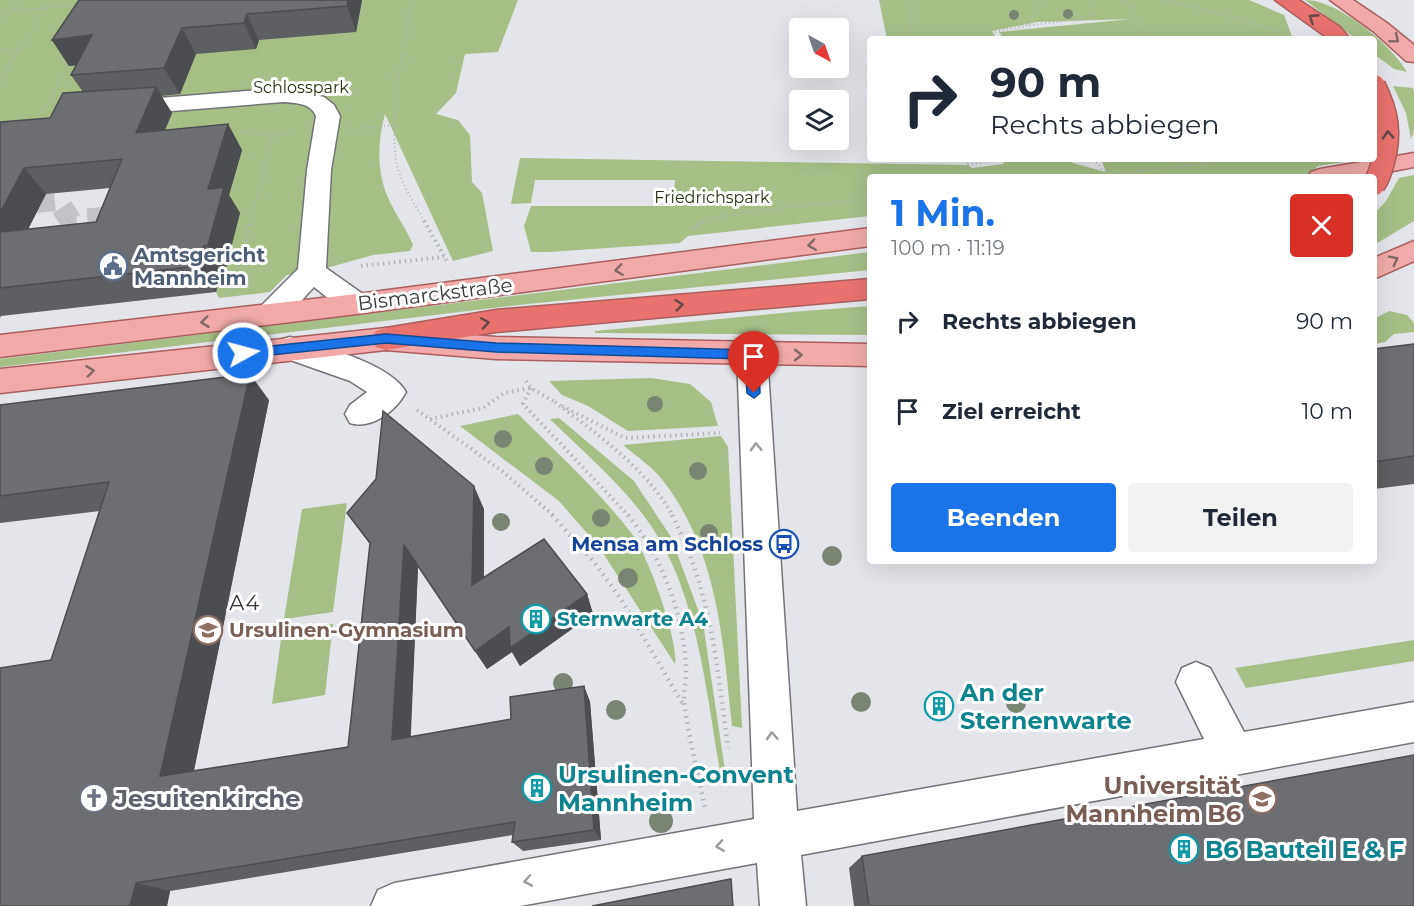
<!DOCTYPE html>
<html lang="de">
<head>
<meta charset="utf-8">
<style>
  body { margin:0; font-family:Montserrat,sans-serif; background:#f2f2f3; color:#1f2937; height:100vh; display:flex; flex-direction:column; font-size:22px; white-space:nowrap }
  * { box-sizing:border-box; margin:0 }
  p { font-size:20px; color:#747a83 }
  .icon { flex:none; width:33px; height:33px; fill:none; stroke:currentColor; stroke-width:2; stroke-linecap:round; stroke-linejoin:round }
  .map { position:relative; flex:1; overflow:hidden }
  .details { position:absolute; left:867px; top:174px; width:510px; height:390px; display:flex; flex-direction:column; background:#fff; border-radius:6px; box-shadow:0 6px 24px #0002 }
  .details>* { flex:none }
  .banner { position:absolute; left:867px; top:36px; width:510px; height:126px; border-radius:6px; box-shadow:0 6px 24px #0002; background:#fff; color:#1f2937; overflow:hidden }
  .needle { width:39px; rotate:140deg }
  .fabs { position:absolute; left:789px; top:18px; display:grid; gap:12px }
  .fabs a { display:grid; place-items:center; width:60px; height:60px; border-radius:6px; background:#fff; box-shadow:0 6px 24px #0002; font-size:30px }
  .pin { position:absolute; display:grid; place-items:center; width:51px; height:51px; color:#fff; margin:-62px -26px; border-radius:50% 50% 50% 0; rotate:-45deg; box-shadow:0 0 6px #0007 }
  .pin .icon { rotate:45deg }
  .me { position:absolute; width:66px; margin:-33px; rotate:83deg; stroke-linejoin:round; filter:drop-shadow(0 0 4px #0008) }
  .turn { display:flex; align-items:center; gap:21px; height:126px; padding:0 24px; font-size:27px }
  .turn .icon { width:78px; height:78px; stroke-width:2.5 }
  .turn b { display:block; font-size:42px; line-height:51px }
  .round { display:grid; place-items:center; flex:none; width:63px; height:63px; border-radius:6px; background:#f2f2f3 }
  .summary { display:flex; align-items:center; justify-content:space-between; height:102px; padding:0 24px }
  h1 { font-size:36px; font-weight:700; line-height:45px; color:#1a73e8 }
  .button { display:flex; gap:12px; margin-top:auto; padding:12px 24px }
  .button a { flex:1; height:69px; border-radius:6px; background:#1a73e8; color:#fff; font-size:24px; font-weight:700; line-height:69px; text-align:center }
  .button a+a { background:#f2f2f3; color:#1f2937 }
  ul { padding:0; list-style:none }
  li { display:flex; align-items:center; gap:18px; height:90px; padding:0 24px }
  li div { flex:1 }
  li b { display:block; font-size:22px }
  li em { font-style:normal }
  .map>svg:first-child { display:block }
</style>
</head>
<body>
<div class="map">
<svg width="1414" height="906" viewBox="0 0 1414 906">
  <rect width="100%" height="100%" fill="#e3e5ea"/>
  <path fill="#a5bf87" d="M0,0H518L498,52L465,54L456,93L436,114L458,120L470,135L472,182L482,193L493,251L453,261L385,114C377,144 376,175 391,204C398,218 407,230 413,245L410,251L373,255L312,272L287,275L270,292L219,298L216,292L240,214L0,150Z
    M879,0H1249L1284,15L1293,39H1004L999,32L1131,19L1037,22L992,31L997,39H887Z
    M1305,0C1338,0 1391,44 1407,72L1394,69L1374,54V39H1356Z
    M1393,86L1413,88L1414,92V131L1411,139L1406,113Z
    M520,158L968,165L972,168L1004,164L1002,159H1068L1073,163L1106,172L1101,159H1346L1345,162L1318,166L1307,177H870V216L688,236L680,243L549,252H531L524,226L531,206H673L675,180H535L531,203L511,204Z
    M1414,175V221L1374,245V214L1386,201L1399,178Z
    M870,252V270L518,305L0,367V359Z
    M870,306V335L595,333V331L792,312Z
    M1389,311L1407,315L1414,323V332L1394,334L1385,342L1374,344V319Z
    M651,378L690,384L711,402L718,426L628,431L588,406L562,395L549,381Z
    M518,414C557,453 599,491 632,534C647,553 679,641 675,664L599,547L559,501L460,426Z
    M559,418L634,481L671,537L703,623L726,777H721C707,698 699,601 655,532C628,489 586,455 550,419Z
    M721,436L728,447L742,728L732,726C723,641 718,553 664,482C654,468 636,456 623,445Z
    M347,503L333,612L284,619L302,509Z
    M333,624L325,695L272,704L282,632Z
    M1414,640V661L1246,688L1235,668Z"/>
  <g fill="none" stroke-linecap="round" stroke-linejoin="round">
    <path stroke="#c1c3c7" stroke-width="22" stroke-dasharray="22 11" stroke-linecap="butt" d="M0,205L57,200L71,221L134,215"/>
    <g stroke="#727478" stroke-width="3">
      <path id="minor" d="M283,88L324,97L334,105L340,116L331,170L326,268L367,297L371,304L367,311C346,317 330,299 314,287C298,303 283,329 259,322L255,315L259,308L298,269L307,170L316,116C311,103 296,103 283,102L122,115L114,113L111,108L114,103L122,101Z
        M290,337C321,346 390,363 406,392C396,411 371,430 350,423L345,414L350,405L367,392L350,381L279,356L275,348L279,340Z
        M752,343L763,346L767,354L797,811L1204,739L1176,682L1182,668L1196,662L1210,668L1244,732L1414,702V742L801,855L806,906H760L757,863L520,906H371L378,890L394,883L754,819L737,354L741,346Z"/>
    </g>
    <g stroke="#aa5f5e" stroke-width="3">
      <path id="major" d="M1330,0H1353L1387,23L1414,45V62L1406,61L1373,31Z
        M1414,153V167L1362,177H1308L1311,172L1320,169Z
        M870,228V246L357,314L0,357V335L357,294Z
        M1414,241V261L1374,279V258Z
        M386,328L496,337L870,344V366L496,359L386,350L0,393V369Z"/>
    </g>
    <g stroke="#aa5f5e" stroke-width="3">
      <path id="highway" d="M1275,0H1299L1340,27L1350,39H1329Z
        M870,279V299L496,332L386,350L376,347L371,339L376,331L386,328L496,310Z"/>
    </g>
    <path stroke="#b0b2b6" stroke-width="2" stroke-dasharray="1 3" stroke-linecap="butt" d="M412,0C404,38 388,129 397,165C402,186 415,204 425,222
      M1126,0L1138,20L1154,39
      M1164,0L1230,16L1281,33
      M46,8L80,5
      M0,24L20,0
      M1029,25L1074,20L1093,15L1091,0
      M995,32L1029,25L1036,10L1046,0
      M911,39L912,0
      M0,51L19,50
      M0,80L46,8L12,11
      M0,86H3
      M38,123L70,60
      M360,128L395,125
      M228,131L272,136L292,134
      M966,159L968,165
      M1094,159L1107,175
      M959,177V173L968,165L998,159
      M1089,177L1240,159
      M251,222L272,136
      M699,222L743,212L870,199"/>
    <path stroke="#b0b2b6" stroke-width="4" stroke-dasharray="1.5 4" stroke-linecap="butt" d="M424,221L447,261
      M693,229L699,222L704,221
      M361,266L444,257
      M232,289L251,221
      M526,381L531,388L555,402
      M531,388L523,404L629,516
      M555,402C598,435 646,468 673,516
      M562,406L625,438L720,433
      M417,410L502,471L554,516
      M430,419L483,408L504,393L530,388"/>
    <path stroke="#b0b2b6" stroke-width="4.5" stroke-dasharray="1.5 5" stroke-linecap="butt" d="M552,515L594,562L621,599L684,706
      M628,515C662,557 683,613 686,667C687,681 682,695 685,709C690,742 698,775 705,808
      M672,515C711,590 717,666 728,748"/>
    <use href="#minor" fill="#fff" fill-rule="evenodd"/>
    <use href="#major" fill="#f1aaa9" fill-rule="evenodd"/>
    <use href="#highway" fill="#e7726f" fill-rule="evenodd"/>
    <g stroke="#aa5f5e" stroke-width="25" stroke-linecap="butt">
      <path id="highway-bridge" d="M1374,86C1387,112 1391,133 1383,162C1381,170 1379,177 1374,184"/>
    </g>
    <use href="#highway-bridge" stroke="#e7726f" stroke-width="22"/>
  </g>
  <g fill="#7a8472">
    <circle cx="1068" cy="14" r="5"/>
    <circle cx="1014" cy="15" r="5"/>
    <circle cx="655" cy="404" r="8"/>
    <circle cx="503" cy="439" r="9"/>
    <circle cx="544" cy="466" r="9"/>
    <circle cx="698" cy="471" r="9"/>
    <circle cx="601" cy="518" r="9"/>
    <circle cx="501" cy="522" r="9"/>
    <circle cx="709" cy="533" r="9"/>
    <circle cx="832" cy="556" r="10"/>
    <circle cx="628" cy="578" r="10"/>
    <circle cx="563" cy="683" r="10"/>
    <circle cx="861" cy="702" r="10"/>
    <circle cx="1016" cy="703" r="10"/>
    <circle cx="616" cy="710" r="10"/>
    <circle cx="661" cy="821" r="12"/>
  </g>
  <path fill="#5d5f62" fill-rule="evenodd" d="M79,0H362L356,32L259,40L256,49L196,54L180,94L161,96L172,113L165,130L228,124L242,150L229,195L240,213L225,271H221L216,292L1,316L0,318V122L50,118L83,92L71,75L77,65L69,66L52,40ZM110,188L96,222L28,229L46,194Z
    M1414,344V484L1374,489V349Z
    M269,400L194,771L348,747L370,544L347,513L484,509V577L587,594L593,614L520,666L512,652L487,669L418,567L410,737L511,719L584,686L590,702L601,840L523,851L512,842L513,835L170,891L167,906H0L51,660L100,511L0,523V405Z
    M862,856L1414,906H854L849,868Z"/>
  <path fill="#4c4d50" d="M348,0H362L356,32L347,6Z
    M247,14L259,40L256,49L244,23Z
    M182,28L196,54L180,94L164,68Z
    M92,35L109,61L69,66L52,40Z
    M156,87L172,113L153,159L136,133Z
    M228,124L242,150L229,195L240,213L225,271L208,245V189Z
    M24,168L46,194L13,259L0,244V213Z
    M204,246L221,271L216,292L199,266Z
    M250,374L269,400L190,789L160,776Z
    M474,486L484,509V605L472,585Z
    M404,545L418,567L410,755L392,740Z
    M587,594L593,614L520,666L512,652L487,669L475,651L509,627Z
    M584,686L590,702L601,840L594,830Z
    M136,883L170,891L167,906H130Z"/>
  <path fill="#6c6e72" stroke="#4c4d50" stroke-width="1.5" d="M79,0H348L347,6L247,14L244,23L182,28L164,68L71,75L92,35L52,40Z
    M156,87L136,133L228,124L208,189L224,187L208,245L204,246L199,266L0,288V232L96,222L122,159L24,168L0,213V122L50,118L63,93Z
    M1414,344V456L1374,462V349Z
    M250,374L160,776L348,747L370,543L347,513L376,479L383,411L474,486L472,585L544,539L587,594L510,648L509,627L475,651L404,545L392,740L511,719L510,697L584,686L594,830L512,842L515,822L136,883L130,906H0V668L51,660L109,482L0,496V405Z
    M1414,755V906H869L862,856Z
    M731,879L733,906H592Z"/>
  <defs><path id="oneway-chevron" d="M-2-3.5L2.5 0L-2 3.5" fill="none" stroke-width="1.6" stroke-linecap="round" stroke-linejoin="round" transform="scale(1.5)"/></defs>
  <g stroke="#65494a">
    <use href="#oneway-chevron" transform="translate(1313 18) rotate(-147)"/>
    <use href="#oneway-chevron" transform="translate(1388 135) rotate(-94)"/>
    <use href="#oneway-chevron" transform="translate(679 305) rotate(-6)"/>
    <use href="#oneway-chevron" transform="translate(485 323) rotate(-9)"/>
  </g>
  <g stroke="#836768">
    <use href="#oneway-chevron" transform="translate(1395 39) rotate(39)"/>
    <use href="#oneway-chevron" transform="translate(812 245) rotate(172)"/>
    <use href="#oneway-chevron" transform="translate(1394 260) rotate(-27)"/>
    <use href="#oneway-chevron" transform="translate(619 270) rotate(172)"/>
    <use href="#oneway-chevron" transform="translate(205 322) rotate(173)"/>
    <use href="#oneway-chevron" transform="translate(798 355)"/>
    <use href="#oneway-chevron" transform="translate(90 371) rotate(-7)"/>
  </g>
  <g stroke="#9c9d9e">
    <use href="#oneway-chevron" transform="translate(756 447) rotate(-92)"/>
    <use href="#oneway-chevron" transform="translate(772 736) rotate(-93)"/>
    <use href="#oneway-chevron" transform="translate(720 846) rotate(171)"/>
    <use href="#oneway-chevron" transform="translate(528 881) rotate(170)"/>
  </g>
  <path fill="#1a73e8" stroke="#114b97" stroke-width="1.5" d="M386,334L496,343L752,350L758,354L760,393L754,398L747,393L745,359L496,352L386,343L243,358L237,353L243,349Z"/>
  <defs>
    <g id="civic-ring" transform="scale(1.5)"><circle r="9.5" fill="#fff" stroke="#5c6f8a" stroke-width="1.5"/><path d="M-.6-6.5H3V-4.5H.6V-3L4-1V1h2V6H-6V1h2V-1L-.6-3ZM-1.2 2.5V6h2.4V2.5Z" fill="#5c6f8a"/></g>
    <g id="bus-ring" transform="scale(1.5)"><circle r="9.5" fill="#fff" stroke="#1a4fb4" stroke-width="1.5"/><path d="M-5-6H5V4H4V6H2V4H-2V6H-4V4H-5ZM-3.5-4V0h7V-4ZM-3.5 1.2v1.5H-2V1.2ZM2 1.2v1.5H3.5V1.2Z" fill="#1a4fb4"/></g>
    <g id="building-ring" transform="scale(1.5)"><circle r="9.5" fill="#fff" stroke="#0f9aa8" stroke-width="1.5"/><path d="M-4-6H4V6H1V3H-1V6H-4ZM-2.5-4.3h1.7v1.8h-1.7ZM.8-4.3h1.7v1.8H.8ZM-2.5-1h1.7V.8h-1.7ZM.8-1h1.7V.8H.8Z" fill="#0f9aa8"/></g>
    <g id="school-ring" transform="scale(1.5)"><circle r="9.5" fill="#fff" stroke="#8d6e63" stroke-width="1.5"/><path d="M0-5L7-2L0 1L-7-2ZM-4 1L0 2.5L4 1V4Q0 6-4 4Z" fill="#8d6e63"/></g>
    <g id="church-ring" transform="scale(1.5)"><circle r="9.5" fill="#fff" stroke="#6b7280" stroke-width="1.5"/><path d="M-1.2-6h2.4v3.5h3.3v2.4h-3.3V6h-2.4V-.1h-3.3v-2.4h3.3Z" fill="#6b7280"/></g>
    <g id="university-ring" transform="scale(1.5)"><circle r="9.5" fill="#fff" stroke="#8d6e63" stroke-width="1.5"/><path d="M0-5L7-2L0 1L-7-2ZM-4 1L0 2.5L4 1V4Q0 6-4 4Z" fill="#8d6e63"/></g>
  </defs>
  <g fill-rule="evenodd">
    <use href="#civic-ring" x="113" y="266"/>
    <use href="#bus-ring" x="784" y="544"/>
    <use href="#building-ring" x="536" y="619"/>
    <use href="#school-ring" x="208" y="630"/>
    <use href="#building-ring" x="939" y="706"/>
    <use href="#building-ring" x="537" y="788"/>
    <use href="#church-ring" x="94" y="798"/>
    <use href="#university-ring" x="1262" y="799"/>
    <use href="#building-ring" x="1184" y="849"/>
  </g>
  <g text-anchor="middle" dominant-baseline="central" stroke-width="6" stroke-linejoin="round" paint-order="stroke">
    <g font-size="16" fill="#253410" stroke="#fff">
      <text x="301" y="87">Schlosspark</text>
      <text x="712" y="197">Friedrichspark</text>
    </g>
    <g font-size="20" font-weight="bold" fill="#4e5e75" stroke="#fff" text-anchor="start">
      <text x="134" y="255">Amtsgericht<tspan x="134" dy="23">Mannheim</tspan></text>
    </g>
    <g font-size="20" fill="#3a3b3d" stroke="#fff">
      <text transform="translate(435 294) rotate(-7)">Bismarckstraße</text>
    </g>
    <g font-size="20" font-weight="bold" fill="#164399" stroke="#fff" text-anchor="end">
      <text x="763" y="544">Mensa am Schloss</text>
    </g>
    <g font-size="20" font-weight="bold" fill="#0d838f" stroke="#fff" text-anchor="start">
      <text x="557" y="619">Sternwarte A4</text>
    </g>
    <g font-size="20" font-weight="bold" fill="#785e54" stroke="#fff" text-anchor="start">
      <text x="229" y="630">Ursulinen-Gymnasium</text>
    </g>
    <g font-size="21" letter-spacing="1.5" fill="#333538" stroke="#fff">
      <text x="245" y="602">A4</text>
    </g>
    <g font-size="24" font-weight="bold" fill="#0d838f" stroke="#fff" text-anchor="start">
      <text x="960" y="692">An der<tspan x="960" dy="28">Sternenwarte</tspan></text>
      <text x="558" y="774">Ursulinen-Convent<tspan x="558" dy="28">Mannheim</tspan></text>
      <text x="1205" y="849">B6 Bauteil E &amp; F</text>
    </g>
    <g font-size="24" font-weight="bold" fill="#785e54" stroke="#fff" text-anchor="end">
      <text x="1241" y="785">Universität<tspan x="1241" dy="28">Mannheim B6</tspan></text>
    </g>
    <g font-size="24" font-weight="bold" fill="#5b616d" stroke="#fff" text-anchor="start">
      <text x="115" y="798">Jesuitenkirche</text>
    </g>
  </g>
</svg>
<div class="fabs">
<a><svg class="needle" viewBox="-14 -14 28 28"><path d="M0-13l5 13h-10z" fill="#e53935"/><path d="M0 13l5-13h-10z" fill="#747a83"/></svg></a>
<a><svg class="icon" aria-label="layers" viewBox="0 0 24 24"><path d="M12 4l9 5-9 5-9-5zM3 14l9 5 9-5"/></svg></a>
</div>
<div class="pin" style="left:754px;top:393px;background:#d93025"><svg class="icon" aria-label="arrive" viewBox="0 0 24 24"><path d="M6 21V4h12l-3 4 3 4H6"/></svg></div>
<svg class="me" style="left:243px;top:353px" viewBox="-20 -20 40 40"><circle r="17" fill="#1a73e8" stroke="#fff" stroke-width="3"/><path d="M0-11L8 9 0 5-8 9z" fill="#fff"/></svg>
<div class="banner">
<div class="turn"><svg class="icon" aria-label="right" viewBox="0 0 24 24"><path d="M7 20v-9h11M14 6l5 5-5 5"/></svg><div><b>90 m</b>Rechts abbiegen</div></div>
</div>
<section class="details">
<div class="summary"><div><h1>1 Min.</h1><p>100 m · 11:19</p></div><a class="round" style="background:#d93025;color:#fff"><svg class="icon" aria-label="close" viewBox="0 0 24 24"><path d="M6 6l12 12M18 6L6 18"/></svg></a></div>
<ul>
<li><svg class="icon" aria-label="right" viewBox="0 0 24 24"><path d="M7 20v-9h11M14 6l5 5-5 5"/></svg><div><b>Rechts abbiegen</b></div><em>90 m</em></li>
<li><svg class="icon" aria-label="arrive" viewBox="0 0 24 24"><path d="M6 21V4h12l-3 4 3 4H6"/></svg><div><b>Ziel erreicht</b></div><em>10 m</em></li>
</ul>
<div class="button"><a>Beenden</a><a>Teilen</a></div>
</section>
</div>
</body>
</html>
